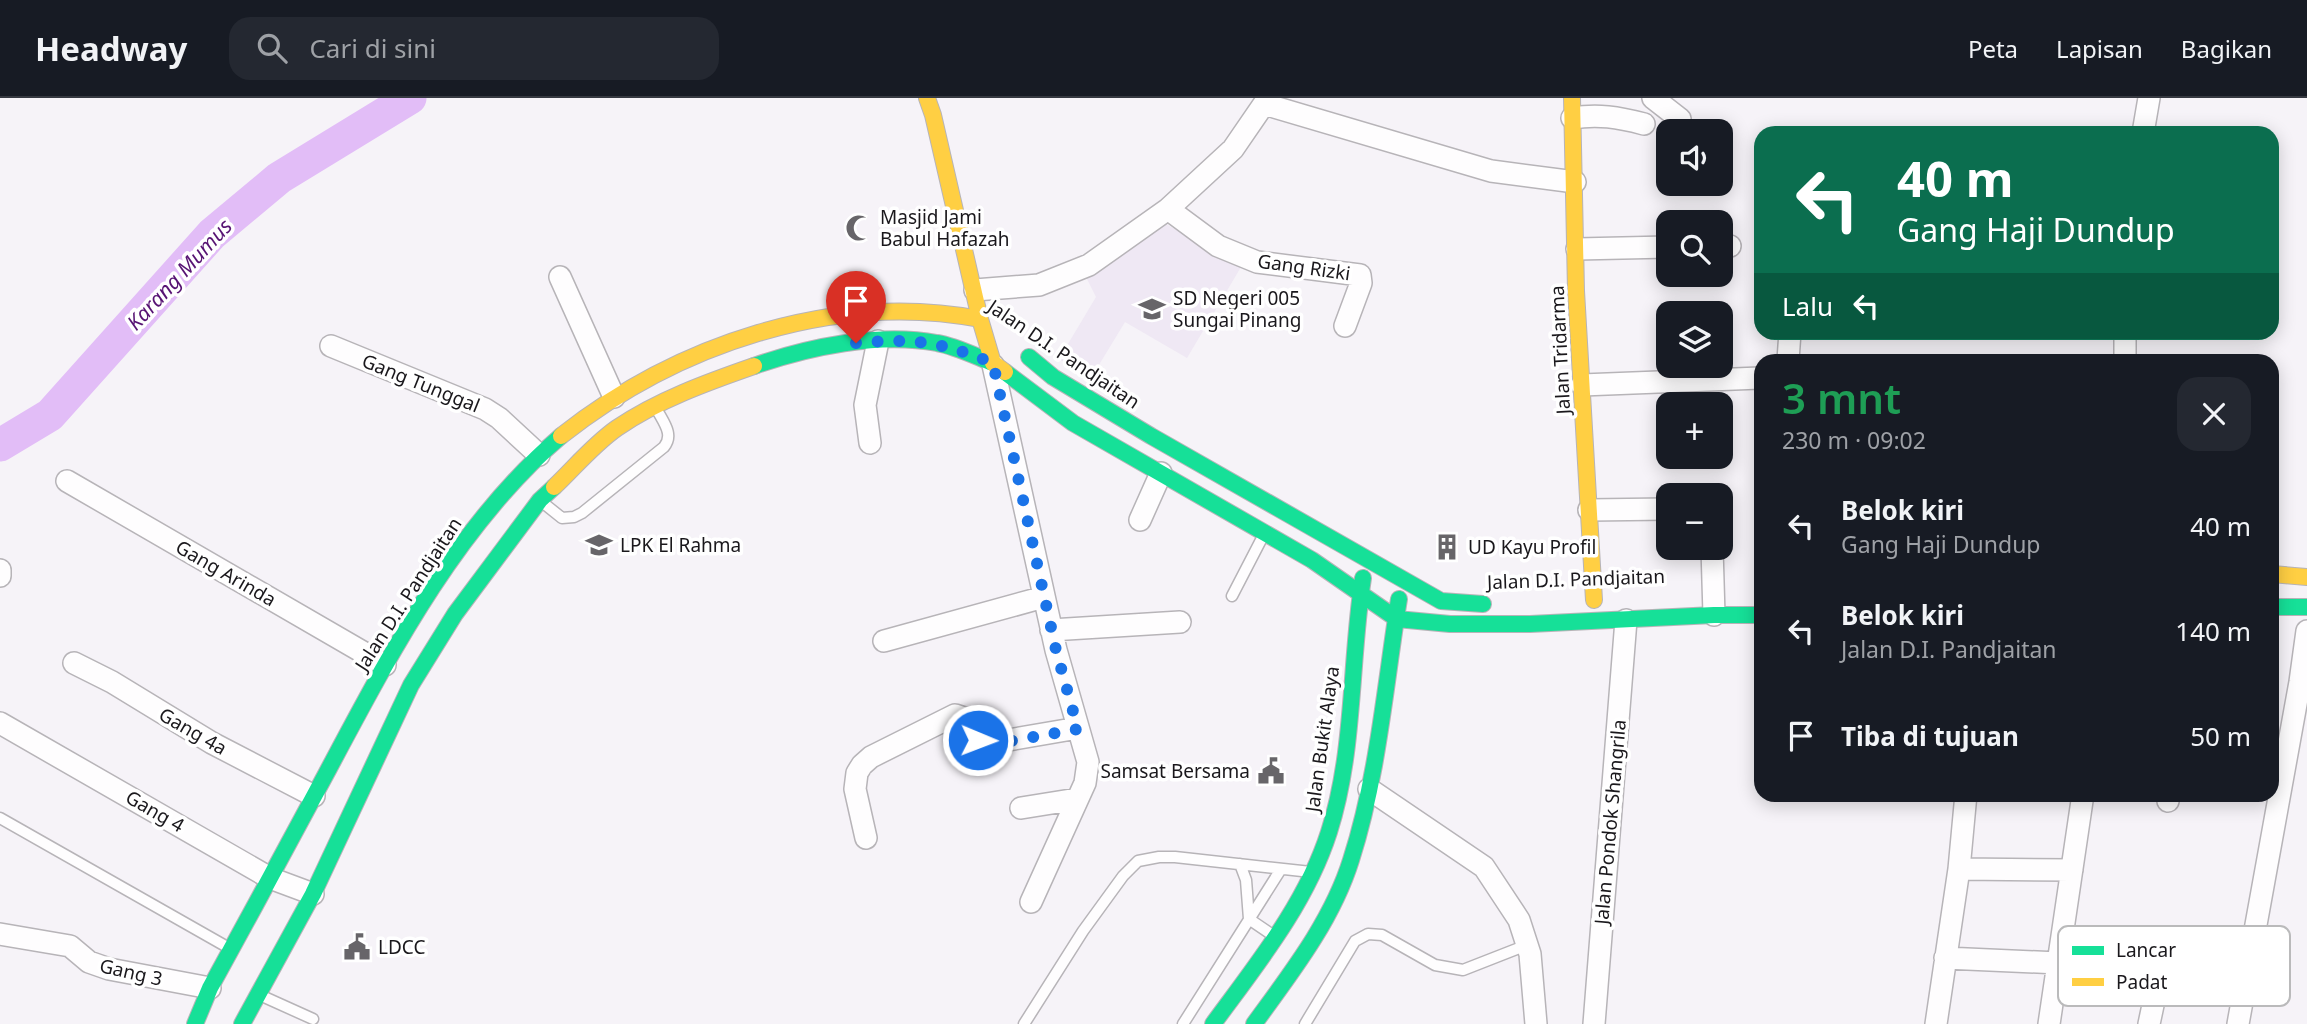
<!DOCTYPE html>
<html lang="id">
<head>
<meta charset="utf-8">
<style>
  body { margin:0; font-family:"Noto Sans",sans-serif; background:#242831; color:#f1f3f6; height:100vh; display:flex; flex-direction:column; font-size:26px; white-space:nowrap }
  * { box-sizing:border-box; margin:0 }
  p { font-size:23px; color:#9ea1a6 }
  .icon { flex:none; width:38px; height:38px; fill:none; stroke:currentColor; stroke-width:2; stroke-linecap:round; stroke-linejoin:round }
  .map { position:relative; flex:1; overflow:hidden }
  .sheet { position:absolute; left:1754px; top:256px; width:525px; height:448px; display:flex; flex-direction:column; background:#171b24; border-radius:21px; box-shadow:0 4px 18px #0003 }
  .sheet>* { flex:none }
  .top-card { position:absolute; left:1754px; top:28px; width:525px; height:214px; border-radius:21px; box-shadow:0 4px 18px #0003; background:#0b6e4f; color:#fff; overflow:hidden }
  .fabs { position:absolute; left:1656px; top:21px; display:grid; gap:14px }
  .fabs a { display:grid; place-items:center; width:77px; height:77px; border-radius:14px; background:#171b24; box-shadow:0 4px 18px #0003; font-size:35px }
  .pin { position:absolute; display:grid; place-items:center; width:60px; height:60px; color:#fff; margin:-72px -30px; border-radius:50% 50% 50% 0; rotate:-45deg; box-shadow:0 0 7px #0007 }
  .pin .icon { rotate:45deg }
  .me { position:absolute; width:77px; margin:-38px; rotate:91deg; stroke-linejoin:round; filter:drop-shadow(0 0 5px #0008) }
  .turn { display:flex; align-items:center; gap:24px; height:147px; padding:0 28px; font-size:32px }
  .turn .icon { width:91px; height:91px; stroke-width:2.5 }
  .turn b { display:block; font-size:49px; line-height:60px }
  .then { display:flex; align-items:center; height:66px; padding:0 28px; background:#0003; gap:14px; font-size:26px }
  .round { display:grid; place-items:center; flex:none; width:74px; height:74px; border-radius:21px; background:#242831 }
  .overview { display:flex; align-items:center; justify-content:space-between; height:119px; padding:0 28px }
  h1 { font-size:42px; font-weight:600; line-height:52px; color:#1e9e55 }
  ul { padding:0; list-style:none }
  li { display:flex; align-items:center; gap:21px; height:105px; padding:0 28px }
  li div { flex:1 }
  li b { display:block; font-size:26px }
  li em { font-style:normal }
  header { display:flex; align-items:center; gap:42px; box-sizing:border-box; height:98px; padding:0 35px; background:#171b24; border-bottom:2px solid #363941 }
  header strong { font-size:33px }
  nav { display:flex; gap:38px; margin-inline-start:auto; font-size:24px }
  .search { width:490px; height:63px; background:#242831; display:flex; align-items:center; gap:18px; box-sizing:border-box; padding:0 24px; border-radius:21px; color:#9ea1a6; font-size:26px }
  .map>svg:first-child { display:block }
</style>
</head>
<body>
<header>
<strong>Headway</strong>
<div class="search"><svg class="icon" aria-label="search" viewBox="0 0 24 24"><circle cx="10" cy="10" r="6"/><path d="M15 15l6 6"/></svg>Cari di sini</div>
<nav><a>Peta</a><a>Lapisan</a><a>Bagikan</a></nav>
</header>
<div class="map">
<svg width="2307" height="926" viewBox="0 0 2307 926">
  <rect width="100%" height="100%" fill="#f6f3f8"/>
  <path fill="#efe8f4" d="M1159,122L1241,169L1187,260L1125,224L1091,280L1059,261L1096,199L1084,175Z"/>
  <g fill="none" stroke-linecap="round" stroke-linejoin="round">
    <path stroke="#e2bdf7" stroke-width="33" d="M0,347L50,317L212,136L279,80L410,0"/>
    <g stroke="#b7b4b8" stroke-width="13">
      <path id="lane" d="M542,404L562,420L574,419L582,415L664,349C674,337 664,325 657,312
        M1232,498L1261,442
        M0,720L229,850
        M1240,766L1246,782L1249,821L1274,838
        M262,898L313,921
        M1024,926L1083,833L1123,778L1138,763L1159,759H1175L1311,774
        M1183,926L1281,771
        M1305,926L1355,843L1368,836L1382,837L1435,867L1463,872L1527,847"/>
    </g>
    <g stroke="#b7b4b8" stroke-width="24">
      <path id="street" d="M1653,0L1680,21
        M1264,6L1491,73L1575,84
        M1572,20C1598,16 1618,19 1644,26
        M2143,35L2149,0
        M1168,111L1218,148L1257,164L1360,177L1361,185L1345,228
        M1720,148H1730
        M1577,151L1668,149
        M560,179L614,299
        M975,192L1039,187L1089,167L1168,111L1233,51L1268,0
        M331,248L485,311L499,320L539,357
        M1788,262L1790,234
        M2125,262V234
        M993,267L1056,552L1088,664L1085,685L1031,804
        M1582,287L1760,280
        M870,345L865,307L878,243
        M67,383L385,567
        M1589,412L1668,411
        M1140,422L1161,375
        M1712,450L1714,517
        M0,472V478
        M1051,532L1180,524
        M884,543L1044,499
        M74,565L112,584L212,645L314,698
        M0,625L270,780L313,796
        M1369,691L1484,769L1519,822L1530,856L1536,926
        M2168,703L2169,696
        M1021,710L1077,701
        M866,740L855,691L857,675L862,667L871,659L955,617L967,621L976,635L978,642L985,646L1078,630
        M1959,771L2072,772
        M0,836L70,848L89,864L109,871L210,890
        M1945,860L2058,865
        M1594,926L1626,522
        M1936,926L1959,771L1966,696
        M2049,926L2083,696
        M2149,926L2163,860
        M2238,926L2300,584L2307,533"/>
    </g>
    <g stroke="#b7b4b8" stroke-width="18">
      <path id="fast" d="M1029,259L1053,279L1151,338L1441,503L1483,506
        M754,268C808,249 879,234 937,245C955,248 975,258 993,265
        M1005,274L1073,325L1312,462L1397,521L1450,526H1530L1714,517H1760
        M2272,509H2307
        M195,926L210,890C249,819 288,747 326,676C390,556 456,428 561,338
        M242,926L313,796L411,587L455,516L540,402L554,389
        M1213,926C1257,866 1306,806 1329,734C1355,653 1350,564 1363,480
        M1254,926C1291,875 1332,823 1351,762C1378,678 1385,588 1399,501"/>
    </g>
    <g stroke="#b7b4b8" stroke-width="18">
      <path id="slow" d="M927,0L933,17L980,221L993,265L1005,274
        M1572,0L1576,193L1594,502
        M561,338C676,247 833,193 980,221
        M554,389C574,370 594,346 617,330C658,302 708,284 754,268
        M2272,476L2307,479"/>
    </g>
    <use href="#lane" stroke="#fefdfe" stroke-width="10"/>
    <use href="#street" stroke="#fefdfe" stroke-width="21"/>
    <use href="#fast" stroke="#16e098" stroke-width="16"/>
    <use href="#slow" stroke="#ffcf43" stroke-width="16"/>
  </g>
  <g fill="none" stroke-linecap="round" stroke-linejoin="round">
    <path stroke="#1a73e8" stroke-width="12" stroke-dasharray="0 21.6" d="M856,245C913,240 939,243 993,265L1056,552L1078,631L994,646H985L978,642"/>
  </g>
  <defs>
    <g id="mosque-bare" transform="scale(2.1)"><path d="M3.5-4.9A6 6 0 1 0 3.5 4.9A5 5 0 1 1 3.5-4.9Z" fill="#676569" stroke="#fff" stroke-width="2.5" paint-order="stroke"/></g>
    <g id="school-bare" transform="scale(2.1)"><path d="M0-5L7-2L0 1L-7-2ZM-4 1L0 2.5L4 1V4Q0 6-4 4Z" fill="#676569" stroke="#fff" stroke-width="2.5" paint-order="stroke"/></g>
    <g id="university-bare" transform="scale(2.1)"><path d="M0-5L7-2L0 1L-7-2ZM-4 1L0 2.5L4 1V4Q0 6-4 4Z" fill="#676569" stroke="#fff" stroke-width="2.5" paint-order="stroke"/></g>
    <g id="building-bare" transform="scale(2.1)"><path d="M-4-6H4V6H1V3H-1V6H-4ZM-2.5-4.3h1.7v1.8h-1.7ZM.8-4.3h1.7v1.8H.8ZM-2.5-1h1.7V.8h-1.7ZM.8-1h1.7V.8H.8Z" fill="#676569" stroke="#fff" stroke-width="2.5" paint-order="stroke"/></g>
    <g id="civic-bare" transform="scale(2.1)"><path d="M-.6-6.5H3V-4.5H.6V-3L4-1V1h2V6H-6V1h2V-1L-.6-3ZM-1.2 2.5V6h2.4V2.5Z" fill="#676569" stroke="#fff" stroke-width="2.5" paint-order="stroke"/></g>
  </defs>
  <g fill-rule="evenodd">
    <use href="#mosque-bare" x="859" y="130"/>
    <use href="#school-bare" x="1152" y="211"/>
    <use href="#university-bare" x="599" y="447"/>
    <use href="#building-bare" x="1447" y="449"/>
    <use href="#civic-bare" x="1271" y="673"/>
    <use href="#civic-bare" x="357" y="849"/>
  </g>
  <g text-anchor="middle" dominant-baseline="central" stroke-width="7" stroke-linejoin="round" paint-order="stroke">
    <g font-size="19" fill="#1a181c" stroke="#fff" text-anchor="start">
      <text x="880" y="119">Masjid Jami<tspan x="880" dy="22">Babul Hafazah</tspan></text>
      <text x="1173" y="200">SD Negeri 005<tspan x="1173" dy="22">Sungai Pinang</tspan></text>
      <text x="620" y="447">LPK El Rahma</text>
      <text x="1468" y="449">UD Kayu Profil</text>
      <text x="1250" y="673" text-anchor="end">Samsat Bersama</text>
      <text x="378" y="849">LDCC</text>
    </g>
    <g font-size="19" fill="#1a181c" stroke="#fff">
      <text transform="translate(1304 169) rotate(8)">Gang Rizki</text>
      <text transform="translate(1560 252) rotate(-93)">Jalan Tridarma</text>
      <text transform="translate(1064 256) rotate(34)">Jalan D.I. Pandjaitan</text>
      <text transform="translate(421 285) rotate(22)">Gang Tunggal</text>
      <text transform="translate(226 475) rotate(30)">Gang Arinda</text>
      <text transform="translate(1576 481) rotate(-2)">Jalan D.I. Pandjaitan</text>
      <text transform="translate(408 496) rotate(-57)">Jalan D.I. Pandjaitan</text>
      <text transform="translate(193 633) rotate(30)">Gang 4a</text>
      <text transform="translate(1322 641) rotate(-82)">Jalan Bukit Alaya</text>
      <text transform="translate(155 713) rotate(30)">Gang 4</text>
      <text transform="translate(1610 724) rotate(-85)">Jalan Pondok Shangrila</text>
      <text transform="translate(131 874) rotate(13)">Gang 3</text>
    </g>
    <g font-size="21" font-style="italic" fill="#571373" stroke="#fff">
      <text transform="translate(179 176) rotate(-47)">Karang Mumus</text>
    </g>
  </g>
  <rect x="2058" y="828" width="232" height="80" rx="10" fill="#fff" stroke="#bababb" stroke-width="2"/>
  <rect x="2072" y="848" width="32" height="9" fill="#16e098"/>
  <rect x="2072" y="880" width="32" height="8" fill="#ffcf43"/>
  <g font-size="19" fill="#1a181c">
    <text x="2116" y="859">Lancar</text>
    <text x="2116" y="891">Padat</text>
  </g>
</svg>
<div class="fabs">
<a><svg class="icon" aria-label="sound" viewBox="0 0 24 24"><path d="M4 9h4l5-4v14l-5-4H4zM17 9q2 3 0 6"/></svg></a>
<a><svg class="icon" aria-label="search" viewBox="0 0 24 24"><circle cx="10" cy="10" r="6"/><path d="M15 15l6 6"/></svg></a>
<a><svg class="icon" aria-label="layers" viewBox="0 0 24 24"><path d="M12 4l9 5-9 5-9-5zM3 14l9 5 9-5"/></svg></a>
<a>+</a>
<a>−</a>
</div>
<div class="pin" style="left:856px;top:245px;background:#d93025"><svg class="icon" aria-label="arrive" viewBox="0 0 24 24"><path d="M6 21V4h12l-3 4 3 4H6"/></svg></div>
<svg class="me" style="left:978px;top:642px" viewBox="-20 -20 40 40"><circle r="17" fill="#1a73e8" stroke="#fff" stroke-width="3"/><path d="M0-11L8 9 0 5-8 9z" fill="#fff"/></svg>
<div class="top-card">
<div class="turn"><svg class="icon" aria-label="left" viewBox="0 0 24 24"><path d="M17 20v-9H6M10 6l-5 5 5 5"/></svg><div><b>40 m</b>Gang Haji Dundup</div></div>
<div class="then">Lalu<svg class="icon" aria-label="left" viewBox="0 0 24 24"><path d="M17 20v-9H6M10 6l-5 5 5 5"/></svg></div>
</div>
<section class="sheet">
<div class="overview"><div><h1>3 mnt</h1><p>230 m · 09:02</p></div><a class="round"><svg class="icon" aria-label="close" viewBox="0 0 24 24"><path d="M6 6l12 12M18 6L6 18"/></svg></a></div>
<ul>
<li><svg class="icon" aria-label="left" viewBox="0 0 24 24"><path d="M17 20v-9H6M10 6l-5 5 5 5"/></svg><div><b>Belok kiri</b><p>Gang Haji Dundup</p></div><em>40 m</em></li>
<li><svg class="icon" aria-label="left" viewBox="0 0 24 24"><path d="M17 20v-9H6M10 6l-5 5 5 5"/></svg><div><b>Belok kiri</b><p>Jalan D.I. Pandjaitan</p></div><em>140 m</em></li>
<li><svg class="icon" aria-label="arrive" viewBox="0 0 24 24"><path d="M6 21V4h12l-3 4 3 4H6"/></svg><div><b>Tiba di tujuan</b></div><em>50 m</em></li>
</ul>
</section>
</div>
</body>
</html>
